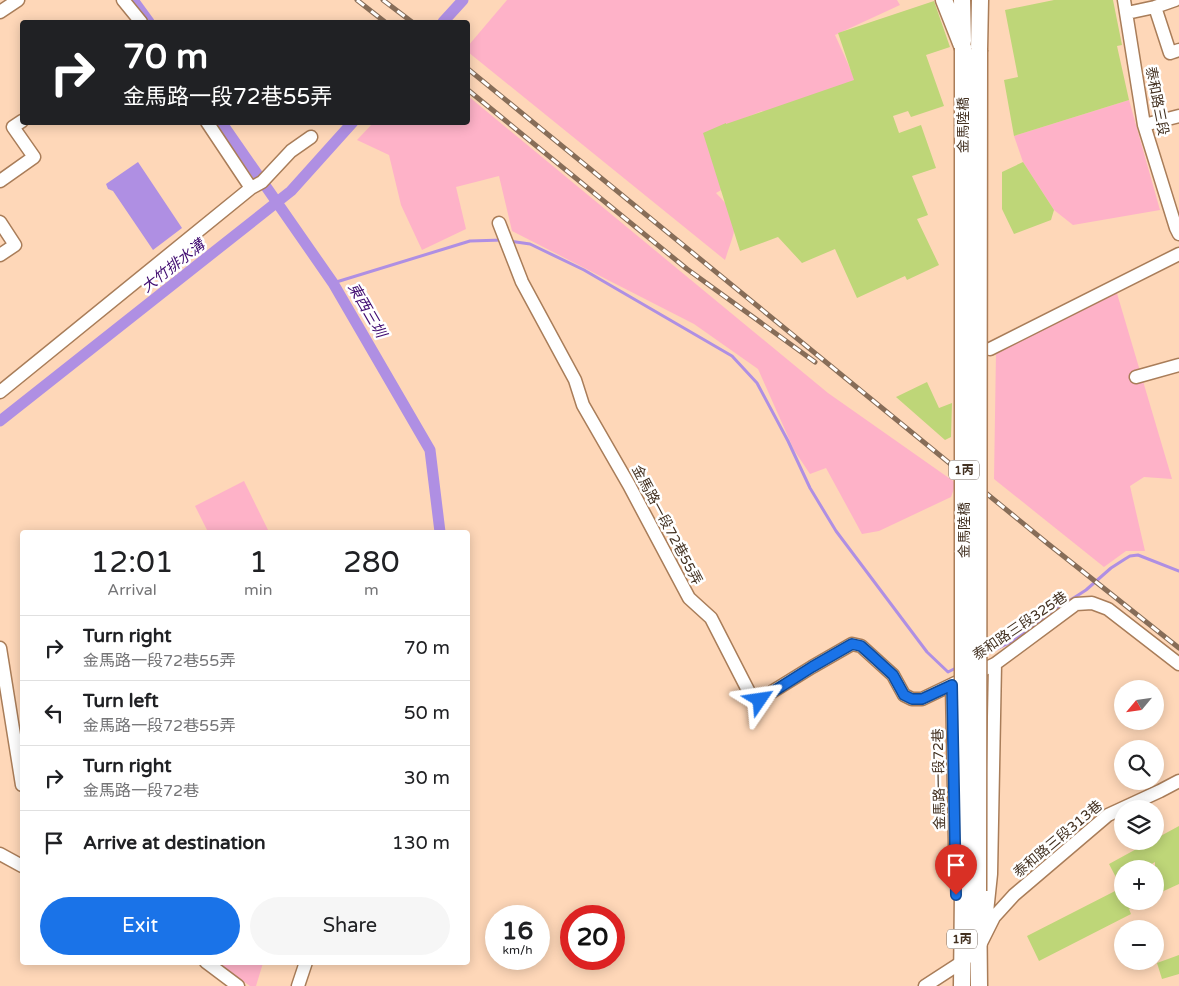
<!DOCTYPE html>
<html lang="en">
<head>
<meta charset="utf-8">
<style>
  body { margin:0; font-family:"Varela Round","Noto Sans TC",sans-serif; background:#f6f6f6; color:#202124; height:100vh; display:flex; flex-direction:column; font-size:19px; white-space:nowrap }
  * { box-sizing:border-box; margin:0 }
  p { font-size:16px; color:#757577 }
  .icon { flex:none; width:28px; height:28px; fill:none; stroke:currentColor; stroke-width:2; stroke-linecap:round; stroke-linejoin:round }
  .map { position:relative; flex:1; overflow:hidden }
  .side { position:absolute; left:20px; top:530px; width:450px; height:435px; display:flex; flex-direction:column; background:#fff; border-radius:5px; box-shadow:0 2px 12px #0003 }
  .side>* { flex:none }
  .hud { position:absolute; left:20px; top:20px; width:450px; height:105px; border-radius:5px; box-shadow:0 2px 12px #0003; background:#202124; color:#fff; overflow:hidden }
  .needle { width:32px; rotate:241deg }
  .fabs { position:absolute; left:1114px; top:680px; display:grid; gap:10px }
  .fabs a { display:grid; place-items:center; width:50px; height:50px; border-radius:50%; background:#fff; box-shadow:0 2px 12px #0003; font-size:25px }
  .speed { position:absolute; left:485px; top:905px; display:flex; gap:10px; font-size:25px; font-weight:700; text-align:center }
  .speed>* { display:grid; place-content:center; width:65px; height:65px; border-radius:50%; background:#fff; box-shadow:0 2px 12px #0003; line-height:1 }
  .speed small { font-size:12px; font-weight:400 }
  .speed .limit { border:8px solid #d22; background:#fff; color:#111 }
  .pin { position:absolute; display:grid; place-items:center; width:42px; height:42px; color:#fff; margin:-51px -21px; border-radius:50% 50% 50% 0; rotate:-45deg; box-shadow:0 0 5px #0007 }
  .pin .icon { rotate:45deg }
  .me { position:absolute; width:55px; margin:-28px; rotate:58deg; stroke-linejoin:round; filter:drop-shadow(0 0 4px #0008) }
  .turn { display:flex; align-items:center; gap:18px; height:105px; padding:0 20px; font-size:22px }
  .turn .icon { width:65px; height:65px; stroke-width:2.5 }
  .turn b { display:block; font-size:35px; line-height:42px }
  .eta { display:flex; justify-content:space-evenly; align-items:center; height:85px; text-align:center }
  .eta b { font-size:30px; font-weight:600; line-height:35px }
  .primary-button { display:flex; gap:10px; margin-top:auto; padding:10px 20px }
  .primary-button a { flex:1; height:58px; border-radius:30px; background:#1a73e8; color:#fff; font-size:20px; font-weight:600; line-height:58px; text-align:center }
  .primary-button a+a { background:#f6f6f6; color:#202124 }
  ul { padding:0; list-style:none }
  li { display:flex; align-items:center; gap:15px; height:65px; padding:0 20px; border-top:1px solid #e0e0e0 }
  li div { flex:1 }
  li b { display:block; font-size:19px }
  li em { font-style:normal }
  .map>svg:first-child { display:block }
</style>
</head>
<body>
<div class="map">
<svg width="1179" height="986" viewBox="0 0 1179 986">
  <rect width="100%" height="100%" fill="#fed7b8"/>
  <path fill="#feb2c8" d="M507,0H897L900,5L835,35L858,86L773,118L762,111L718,129L723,189L716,193C743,220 736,226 725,260L468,52V46Z
    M468,96L828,393L956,483L951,497L879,531L862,534L826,468L810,474L794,450L758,369L694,324L512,231L499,176L456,187L466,229L422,250L401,205L389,155L357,140L373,123L468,122Z
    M1129,100L1160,210L1073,225L1054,210L1023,162L1014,136Z
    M1116,290L1172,479L1144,477L1130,486L1145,551H1126L1104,567L994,479L996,352Z
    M244,481L269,532H208L195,506Z
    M217,963L263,962V963L256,986H250Z"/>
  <path fill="#af8fe3" d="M138,162L182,228L153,250L113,191L108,189L106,184Z"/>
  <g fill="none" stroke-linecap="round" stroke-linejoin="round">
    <path stroke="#af8fe3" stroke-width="3" d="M509,241L530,244L584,270L732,356L757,383L788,441L810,488L836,531L927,652L948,672L958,667
      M333,283L470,241L503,240
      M984,655L1009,643L1055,610L1086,590L1111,568L1125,559L1130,556L1138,555L1179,571"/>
    <path stroke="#af8fe3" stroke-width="11" d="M133,0L149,22
      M443,22L463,0
      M221,122L333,283L430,450L440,532
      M0,421L291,191L353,122"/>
  </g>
  <path fill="#bed678" d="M1054,0H1113L1122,45L1117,46L1129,100L1014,136L1004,80L1018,77L1005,10Z
    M934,1L950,47L926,55L944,106L911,117L908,111L893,116L899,133L921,125L936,168L912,176L928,215L917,219L939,265L907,280L905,276L857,298L835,249L802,263L778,237L740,251L703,133L726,123V124L854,80L838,33Z
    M1023,162L1054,210L1051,220L1014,234L1002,209V172Z
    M927,382L939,408L952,403L951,437L945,440L896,397Z
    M1179,826V884L1155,895V862L1143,869H1122V889L1109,864L1151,841H1155V839Z
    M1119,889L1122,897V901H1143L1129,909L1131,914L1039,961L1027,936Z
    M1179,955V974L1162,979L1157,963Z"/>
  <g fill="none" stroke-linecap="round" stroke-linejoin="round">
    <g stroke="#a97d59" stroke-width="15">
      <path id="minor" d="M123,0L141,22
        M1124,0L1144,125L1176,228L1179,234
        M1155,7L1170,53L1179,50
        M0,12L18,0
        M1127,13L1155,7L1175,0
        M207,122L251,188
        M1144,125L1179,116
        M0,181L34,157L13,127L22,121
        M0,222L15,245L0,255
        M499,223L522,282L575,380L583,405L629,485L689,598L711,618L752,698L759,700L812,667L852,644L861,646L893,675L904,695L912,699H922L995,664L1076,604L1092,603L1108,609L1179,664
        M990,349L1179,254
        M1136,377L1179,365
        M0,392L251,188L262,182L291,151L311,137
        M0,648L22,785
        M952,685L955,845
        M0,854L22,866
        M984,925L987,912L991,874L995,664
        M206,962L238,986
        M298,986L306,962
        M925,986L962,962L979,947L994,917L1014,895L1108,815L1160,791L1179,781"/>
    </g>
    <g stroke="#a97d59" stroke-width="19">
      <path id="major" d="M944,0L963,48
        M962,0L963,41
        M979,50L980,0
        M978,891L979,986
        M962,986L963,891"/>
    </g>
    <use href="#minor" stroke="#fff" stroke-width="12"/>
    <use href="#major" stroke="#fff" stroke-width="16"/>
    <g stroke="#876d58" stroke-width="5">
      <path id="rail" d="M357,0L385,22
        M383,0L412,22
        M468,69L1047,543L1179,648
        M468,90L687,269L815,362"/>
    </g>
    <use href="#rail" stroke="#fff" stroke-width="3" stroke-dasharray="9" stroke-linecap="butt"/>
    <g stroke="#a97d59" stroke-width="19" stroke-linecap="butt">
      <path id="major-bridge" d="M963,48V891
        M978,891L979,50"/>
    </g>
    <use href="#major-bridge" stroke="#fff" stroke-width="16"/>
  </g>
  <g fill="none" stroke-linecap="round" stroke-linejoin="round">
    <g stroke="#114b97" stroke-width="12">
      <path id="route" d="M760,700L812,667L852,644L861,646L870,654L893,675L904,695L912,699H922L952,685L956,895"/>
    </g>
    <use href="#route" stroke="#1a73e8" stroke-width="9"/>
  </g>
  <g text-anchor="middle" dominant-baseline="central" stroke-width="5" stroke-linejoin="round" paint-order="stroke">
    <g fill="#fff" stroke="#7b6f64" stroke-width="1">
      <rect x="949" y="460.5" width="30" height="19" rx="4"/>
      <rect x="947" y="929.5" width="30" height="19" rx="4"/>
    </g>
    <g font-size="12" font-weight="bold" fill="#433121">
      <text x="964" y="470">1丙</text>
      <text x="962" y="939">1丙</text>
    </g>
    <g font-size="14" fill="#433121" stroke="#fff">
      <text transform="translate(1157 101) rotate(79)">泰和路三段</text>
      <text transform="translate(963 125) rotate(-90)">金馬陸橋</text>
      <text transform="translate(667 525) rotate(62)">金馬路一段72巷55弄</text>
      <text transform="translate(964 530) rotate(-90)">金馬陸橋</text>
      <text transform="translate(1020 626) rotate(-34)">泰和路三段325巷</text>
      <text transform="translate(939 779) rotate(-91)">金馬路一段72巷</text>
      <text transform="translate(1058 839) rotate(-40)">泰和路三段313巷</text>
    </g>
    <g font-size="15" font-style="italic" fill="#400b70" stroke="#fff">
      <text transform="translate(173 266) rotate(-38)">大竹排水溝</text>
      <text transform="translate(367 310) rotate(60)">東西三圳</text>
    </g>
  </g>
</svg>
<div class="fabs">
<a><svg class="needle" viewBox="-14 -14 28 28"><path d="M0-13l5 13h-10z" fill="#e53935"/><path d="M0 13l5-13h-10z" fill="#757577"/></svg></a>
<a><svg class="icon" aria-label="search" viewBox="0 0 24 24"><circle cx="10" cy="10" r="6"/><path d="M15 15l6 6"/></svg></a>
<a><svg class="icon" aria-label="layers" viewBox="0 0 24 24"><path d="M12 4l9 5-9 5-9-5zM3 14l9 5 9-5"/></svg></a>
<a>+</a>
<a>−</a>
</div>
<div class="speed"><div>16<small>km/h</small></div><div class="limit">20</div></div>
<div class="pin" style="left:956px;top:895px;background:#d93025"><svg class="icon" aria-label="arrive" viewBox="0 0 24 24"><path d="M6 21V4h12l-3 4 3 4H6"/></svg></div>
<svg class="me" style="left:760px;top:700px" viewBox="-20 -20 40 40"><path d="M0-17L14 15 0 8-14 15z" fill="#1a73e8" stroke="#fff" stroke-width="4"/></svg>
<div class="hud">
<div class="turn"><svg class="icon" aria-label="right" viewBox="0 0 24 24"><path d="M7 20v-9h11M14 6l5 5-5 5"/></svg><div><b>70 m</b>金馬路一段72巷55弄</div></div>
</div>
<section class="side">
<div class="eta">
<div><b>12:01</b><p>Arrival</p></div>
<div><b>1</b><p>min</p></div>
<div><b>280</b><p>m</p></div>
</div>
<ul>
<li><svg class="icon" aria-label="right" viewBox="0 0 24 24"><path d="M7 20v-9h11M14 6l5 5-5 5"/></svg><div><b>Turn right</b><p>金馬路一段72巷55弄</p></div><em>70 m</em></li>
<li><svg class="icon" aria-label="left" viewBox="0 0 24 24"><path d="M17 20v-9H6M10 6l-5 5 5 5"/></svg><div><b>Turn left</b><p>金馬路一段72巷55弄</p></div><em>50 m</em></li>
<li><svg class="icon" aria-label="right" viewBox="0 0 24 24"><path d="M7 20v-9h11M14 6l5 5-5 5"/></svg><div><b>Turn right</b><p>金馬路一段72巷</p></div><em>30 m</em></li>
<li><svg class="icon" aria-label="arrive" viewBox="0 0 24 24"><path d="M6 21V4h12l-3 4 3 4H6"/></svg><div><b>Arrive at destination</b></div><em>130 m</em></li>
</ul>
<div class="primary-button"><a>Exit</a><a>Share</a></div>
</section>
</div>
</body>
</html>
